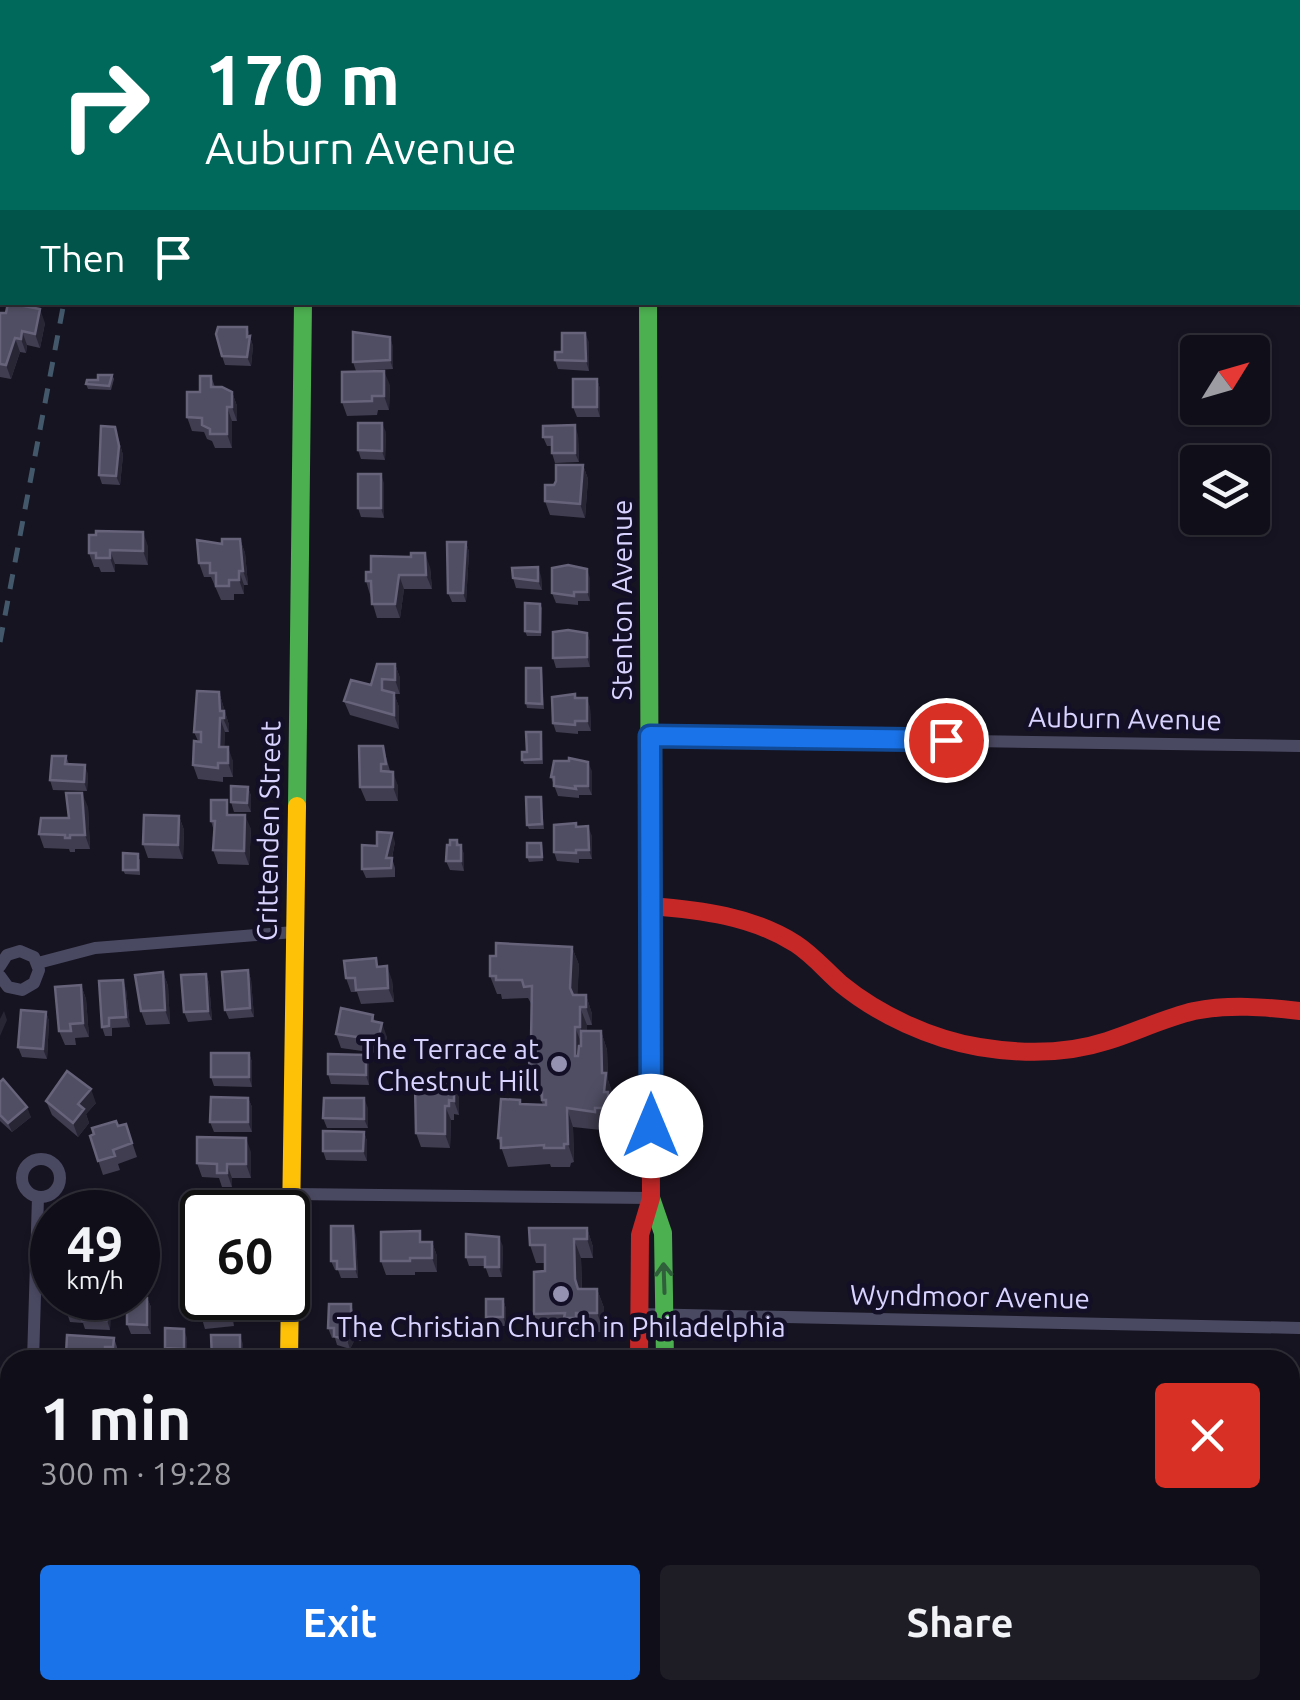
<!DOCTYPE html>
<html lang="en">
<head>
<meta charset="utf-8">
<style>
  body { margin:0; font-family:Ubuntu,sans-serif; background:#1e1d26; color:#f1f3f6; height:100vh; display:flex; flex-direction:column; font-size:38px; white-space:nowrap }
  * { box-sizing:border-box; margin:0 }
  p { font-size:32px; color:#9c9ca2 }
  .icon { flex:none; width:55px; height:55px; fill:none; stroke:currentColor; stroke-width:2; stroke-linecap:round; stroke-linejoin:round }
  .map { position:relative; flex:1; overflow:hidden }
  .side { position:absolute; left:0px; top:1350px; width:1300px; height:350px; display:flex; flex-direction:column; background:#100f19; border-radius:30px 30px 0 0; box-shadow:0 2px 8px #0004,0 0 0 2px #302f38 }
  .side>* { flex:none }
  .hud { position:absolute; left:0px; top:0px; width:1300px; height:305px; box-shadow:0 2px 8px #0004,0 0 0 2px #302f38; background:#00695c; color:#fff; overflow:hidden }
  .needle { width:65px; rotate:53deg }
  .tools { position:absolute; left:1180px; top:335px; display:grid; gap:20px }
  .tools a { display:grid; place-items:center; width:90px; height:90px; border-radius:10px; background:#100f19; box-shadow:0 2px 8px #0004,0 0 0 2px #302f38; font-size:50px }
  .speed { position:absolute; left:30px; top:1190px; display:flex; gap:20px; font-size:50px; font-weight:700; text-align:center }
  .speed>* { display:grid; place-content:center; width:130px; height:130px; border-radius:50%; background:#100f19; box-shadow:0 2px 8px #0004,0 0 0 2px #302f38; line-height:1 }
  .speed small { font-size:25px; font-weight:400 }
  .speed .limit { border:5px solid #111; border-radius:15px; background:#fff; color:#111 }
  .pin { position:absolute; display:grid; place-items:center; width:85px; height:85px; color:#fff; margin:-42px; border:5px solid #fff; border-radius:50%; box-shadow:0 2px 10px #0007 }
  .me { position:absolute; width:110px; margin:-55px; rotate:0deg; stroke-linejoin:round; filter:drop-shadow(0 0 8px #0008) }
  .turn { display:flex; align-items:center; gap:35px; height:210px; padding:0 40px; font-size:45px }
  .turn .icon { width:130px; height:130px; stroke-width:2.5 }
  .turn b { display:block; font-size:70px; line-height:85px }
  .then { display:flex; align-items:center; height:95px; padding:0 40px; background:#0003; gap:20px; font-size:38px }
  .round { display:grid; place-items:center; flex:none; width:105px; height:105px; border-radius:10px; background:#1e1d26 }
  .headline { display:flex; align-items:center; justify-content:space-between; height:170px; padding:0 40px }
  h1 { font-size:60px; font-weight:600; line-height:75px }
  .primary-button { display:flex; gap:20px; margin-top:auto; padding:20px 40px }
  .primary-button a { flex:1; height:115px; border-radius:10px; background:#1a73e8; color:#fff; font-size:40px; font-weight:600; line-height:115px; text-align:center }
  .primary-button a+a { background:#1e1d26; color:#f1f3f6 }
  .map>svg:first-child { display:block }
</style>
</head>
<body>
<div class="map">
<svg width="1300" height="1700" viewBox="0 0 1300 1700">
  <rect width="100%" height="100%" fill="#161421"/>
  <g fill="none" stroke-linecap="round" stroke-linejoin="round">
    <path stroke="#4a4962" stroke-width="12" d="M416,0V2
      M1298,119H1300
      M0,227H2
      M1298,251H1300
      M650,736L1300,746
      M38,963L95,948L294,932
      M0,966L7,955L20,951L34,957L39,970L34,983L22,990L8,987L0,976
      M22 1178a19 19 0 1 1 38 0a19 19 0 1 1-38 0Z
      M293,1194L651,1198
      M639,1314L1300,1328
      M33,1360L38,1197
      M0,1536H10
      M198,1700V1690
      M872,1700L893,1690
      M1106,1700V1690"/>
    <path stroke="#4caf50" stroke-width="18" d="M648,302L650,914
      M297,806L303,302
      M651,1198L663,1233L665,1360
      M1290,1556H1300"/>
    <path stroke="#ffc107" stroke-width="18" d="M289,1360L297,806
      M641,1690V1700"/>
    <path stroke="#c62828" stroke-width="18" d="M646,0V2
      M650,906C701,910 752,916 796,944C813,955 826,971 841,984C879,1015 931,1039 979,1047C1021,1054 1067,1054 1107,1041C1136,1032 1164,1018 1194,1011C1229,1004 1265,1007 1300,1011
      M639,1360L640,1235L651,1198L650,914
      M667,1690V1700"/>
    <path stroke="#43596b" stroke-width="5" stroke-dasharray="15 12" stroke-linecap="butt" d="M163,2L164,0
      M0,642L64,302"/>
  </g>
  <path fill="#403d50" d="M0,0H15L14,2H2V122H0Z
    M345,302H371L370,307H346Z
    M390,302H404V307H392Z
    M568,302H599V307L569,306Z
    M0,313L45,323L40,348L27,345L26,353L20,352L11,379L0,377Z
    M247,327L253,346L251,366L225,365L222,356Z
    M589,342V371L558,369L555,360L562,352Z
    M393,346V369L356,371L353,362Z
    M112,375L114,379L111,390L88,389L86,384Z
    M211,376L215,387L232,392L237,406V421H232V448H215L212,441L207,439L204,432L192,431L187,417L200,392Z
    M597,379L600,389V417H577L573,407Z
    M390,385L389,410H378L377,415L347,416L342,402Z
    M115,427L123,455L120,485L102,484L99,475Z
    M386,432L385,460L361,459L358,450Z
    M578,435L579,462L555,463L552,453V446H547L543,437Z
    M583,465L588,479L585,518L550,515L545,501L556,481Z
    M384,483V518L361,517L358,508Z
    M240,539L245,553L248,585H244V594H234V600H221L211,577H204L199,563L222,544Z
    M466,542L469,552L466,602H452L448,593Z
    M148,546V565L115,564V572H101L99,567H94L89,553Z
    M430,567L432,589H404L400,618H377L366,581Z
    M541,576L542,590L516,588L513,578Z
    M590,578V601H578V605L556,603L552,593Z
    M540,604L542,608L541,636H527L525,631Z
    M587,633L590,642V667L556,668L553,658Z
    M395,664L400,678V694H394L399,707V729L350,715L344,701L371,685Z
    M542,672L544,709L527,708L526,703Z
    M219,692L229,725V732H225L224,747L233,761V777H223V782L198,779L193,765L198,741L194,732Z
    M576,698L590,707L591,731H578V734L556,732L553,723Z
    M541,732L542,737L543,764H524L522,760Z
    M383,746L390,771L398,786V801H366L360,787Z
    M66,756L69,764L88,774L87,791L53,790L50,780Z
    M592,771V795H579V798L558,796L551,777Z
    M248,787L251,796V812H234L231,802Z
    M541,797L544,829H529L527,825Z
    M88,807L90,849H75V852H70L69,849L44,848L39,834Z
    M232,815L251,829L249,865L218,864L213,850L214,831L211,821Z
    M179,816L184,830L183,859L148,858L143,844Z
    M577,827L592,836V859H579V863L557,861L554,852Z
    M457,840L464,854V871L450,870L446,861L450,845Z
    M395,842L392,858L395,868V877L366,878L362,869L377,846Z
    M541,843L543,861L529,862L527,857Z
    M140,859V875L125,874L123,870Z
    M572,947L579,965L577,995H586L592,1014V1025H587V1031H601L607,1050L608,1080L612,1092V1101L615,1110V1127H601V1130L573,1127L574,1162L571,1163L570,1167H551L550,1164L508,1167L498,1138L520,1100L521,1104L543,1105L531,1070L532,1005L528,998L502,999L501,994H497L490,976Z
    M379,967L392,980L394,1002L361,1004L357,992H351L346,978Z
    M248,970L251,980L254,1017L229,1019L225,1010Z
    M163,972L168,986L170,1024L146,1025L141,1011Z
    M206,974L209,983L212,1020L188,1022L184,1012Z
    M81,985L86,999L89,1037L75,1038L76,1045H65L59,1031Z
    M126,989L130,1027L112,1028V1036H105L102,1027Z
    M46,1012L49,1021L47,1059L22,1057L18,1047Z
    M373,1015L375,1022L387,1037L383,1054L341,1048L336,1034Z
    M249,1053L252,1062V1087L214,1086L211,1077Z
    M366,1055L369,1065V1085L331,1084L328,1074Z
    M0,1082L31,1117L12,1132L0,1121Z
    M454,1084L459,1098V1115L454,1114V1120H451L450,1148L421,1147L416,1133Z
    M248,1098L252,1107V1132H214L210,1122Z
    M46,1101L96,1103L86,1114L89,1123L78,1137L52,1115Z
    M368,1108V1128H327L323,1118Z
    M126,1124L137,1157L118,1164L120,1170L103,1175L90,1136Z
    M364,1132L367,1141V1161L326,1160L323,1151Z
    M251,1152V1178H232V1187H222L219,1178L202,1177L197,1163Z
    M202,1212V1257H201L196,1243L202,1228Z
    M587,1228L593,1247V1258H581L582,1289H597L604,1308V1332H583V1337H571L569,1332L541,1333L534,1314L545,1271V1263H536L530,1245Z
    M356,1235L358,1278H341L338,1270H335L331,1261Z
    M424,1242H432L437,1256V1272H415V1275H386L381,1261Z
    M503,1246L502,1277H489L485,1266H469L466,1257Z
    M147,1298L151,1307V1334H131L127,1324Z
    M202,1298H234V1326L205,1329L202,1319Z
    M503,1299L506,1309V1326H490L486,1317Z
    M111,1304L110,1330L85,1329L83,1323L70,1322L67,1313Z
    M351,1304L355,1319H357L361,1328V1341H354L350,1349L337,1345L335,1338H332L328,1328Z
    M114,1338L117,1347V1357L109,1356V1360H68L66,1354Z
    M187,1338V1358H168L165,1348Z
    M0,1554L10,1559V1601H0Z
    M11,1690H112V1700L72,1699L23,1700L22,1698H13Z
    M128,1690H172L174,1700H130Z
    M573,1690H608V1696H575Z"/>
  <path fill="#282635" d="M40,309L45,323L40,348L35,334Z
    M247,327L253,346L251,366L247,357Z
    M22,331L27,345L26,353L21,339Z
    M585,333L589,342V371L586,361Z
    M390,337L393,346V369L390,360Z
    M15,338L20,352L11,379L6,365Z
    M384,371L390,385L389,410L384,396Z
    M597,379L600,389V417L597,407Z
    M232,392L237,406V421L232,407Z
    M227,407L232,421V448L227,434Z
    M382,423L386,432L385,460L382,451Z
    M575,425L578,435L579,462L575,453Z
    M115,427L123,455L120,485L116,476Z
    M583,465L588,479L585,518L580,504Z
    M381,474L384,483V518L381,508Z
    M143,532L148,546V565L143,551Z
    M240,539L245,553L248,585L243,571Z
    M466,542L469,552L466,602L463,593Z
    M110,550L115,564V572L110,558Z
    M425,553L430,567L432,589L426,575Z
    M538,567L541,576L542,590L538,581Z
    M587,569L590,578V601L587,592Z
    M239,571L244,585V594L239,580Z
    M399,575L404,589L400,618L395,604Z
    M587,633L590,642V667L587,657Z
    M395,664L400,678V694L395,680Z
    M219,692L229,725V732L220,711Z
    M394,693L399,707V729L394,715Z
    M587,698L590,707L591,731L587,721Z
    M220,718L225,732L224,761L219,747Z
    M228,747L233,761V777L228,763Z
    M588,762L592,771V795L588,786Z
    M85,765L88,774L87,791L84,782Z
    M393,772L398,786V801L393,787Z
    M248,787L251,796V812L247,803Z
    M82,793L88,807L90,849L85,835Z
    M245,815L251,829L249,865L244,851Z
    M179,816L184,830L183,859L178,845Z
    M588,826L592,836V859L589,850Z
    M392,833L395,842L390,867L386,858Z
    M461,845L464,854V871L461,861Z
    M572,947L579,965L577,1006L570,988Z
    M387,966L392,980L394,1002L388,988Z
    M248,970L251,980L254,1017L250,1008Z
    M163,972L168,986L170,1024L165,1010Z
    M206,974L209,983L212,1020L208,1011Z
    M123,980L126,989L130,1027L126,1017Z
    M81,985L86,999L89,1037L83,1023Z
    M586,995L592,1014V1025L586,1007Z
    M580,1007L587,1025V1045L580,1027Z
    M4,1011L7,1020L0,1036V1019Z
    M46,1012L49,1021L47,1059L43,1049Z
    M382,1023L387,1037L383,1054L378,1040Z
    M575,1027L582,1045V1074L575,1056Z
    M601,1031L607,1050L608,1080L612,1092V1101L615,1110V1127L604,1092Z
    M249,1053L252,1062V1087L249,1077Z
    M366,1055L369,1065V1085L366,1075Z
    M454,1084L459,1098V1115L454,1101Z
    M91,1089L96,1103L86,1114L89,1123L78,1137L73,1123L78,1104Z
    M248,1098L252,1107V1132L248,1122Z
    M364,1098L368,1108V1128L364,1119Z
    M445,1106L451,1120L450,1148L445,1134Z
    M27,1107L31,1117L12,1132L8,1123Z
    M567,1108L573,1127L574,1162L568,1144Z
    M364,1132L367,1141V1161L363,1151Z
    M246,1138L251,1152V1178L246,1164Z
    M227,1164L232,1178V1187L227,1173Z
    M353,1226L356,1235L358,1278L355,1269Z
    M587,1228L593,1247V1258L587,1239Z
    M499,1237L503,1246L502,1277L499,1267Z
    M574,1239L581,1258L582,1297L585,1308L575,1279Z
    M432,1242L437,1256V1272L432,1258Z
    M597,1289L604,1308V1332L597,1313Z
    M107,1298L111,1304L110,1330L107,1320Z
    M147,1298L151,1307V1334L147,1325Z
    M231,1298H234V1326L231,1316Z
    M503,1299L506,1309V1326L503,1317Z
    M357,1319L361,1328V1341L357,1332Z
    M184,1329L187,1338V1358L184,1349Z
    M351,1331L354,1341L350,1349L347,1340Z
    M240,1335L243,1344V1360H240Z"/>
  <path fill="#504e63" stroke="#66637b" stroke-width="2.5" d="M0,0H4L2,11L0,12Z
    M289,0L343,1V2H289Z
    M449,0H481V2H449Z
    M0,20L2,21V45L0,46Z
    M0,54H2V78H0Z
    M0,86H2V112H0Z
    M1,144H2V187H0V183Z
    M8,303L40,309L35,334L22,331L21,339L15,338L6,365L0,364V313H6Z
    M218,327H247V337L250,336L247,357L222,356L216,334Z
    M353,332L390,337V360L353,362Z
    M562,333H585L586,361L555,360V352H562Z
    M384,371V396H372V401L342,402V372Z
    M98,375H112L109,386L86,384L87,380H98Z
    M200,376H211V387H222L232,392V407H227V434H210V429L202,425V418L187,417V392H200Z
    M573,379H597V407H573Z
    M358,423H382V451L358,450Z
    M575,425V453H552V437H543V426Z
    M101,426L115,427L119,446L116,476L99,475Z
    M556,465H583L580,504L545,501V485H554L556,481Z
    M358,474H381V508H358Z
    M96,531L143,532V551L110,550V558H96V553H89V535H96Z
    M222,539H240L243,571H239V580H229V586H216V573H210V563H199L197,540L222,544Z
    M447,542H466L463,593H448Z
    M411,553H425L426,575H399L395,604H372L371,581H366V572H371V556L411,557Z
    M568,565L587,569V592H574V596L552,593V568Z
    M538,567V581L513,578L512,568Z
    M525,603L540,604V632L525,631Z
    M568,630L587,633V657L553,658V632Z
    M377,664H395V680L382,679V690L394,693V715L344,701L351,680L371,685Z
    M526,668H541L542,704L526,703Z
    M197,691L219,692L220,711H224V718H220L219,747H228V763H218V768L193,765L194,741L201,742V732H194Z
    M575,694V698H587V721H575V725L553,723L552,697Z
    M526,732H541V759L522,760V752H527Z
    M359,746H383L386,764H381V771L393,772V787H360Z
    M52,756H66L65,764L85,765L84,782L50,780Z
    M569,758L588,762V786H575L576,789L554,786V777H551L554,761H569Z
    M231,786L248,787L247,803L231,802Z
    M66,793H82L85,835H70V838H65V835L39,834L41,818H69Z
    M526,797H541L542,824L527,825Z
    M211,800H227V815H245L244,851L213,850L215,821H211Z
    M144,815L179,816L178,845L143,844Z
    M576,823V827L588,826L589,850H576V853L554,852V825Z
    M377,832L392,833L386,858H392L391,868L362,869V845L377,846Z
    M450,840H457V845H461V861H446L447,845H450Z
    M527,843H541L542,857H527Z
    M123,853L138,854V870H123Z
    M496,943L572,947L570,988L573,995H586V1007H580V1027H575V1056H578L579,1046H581V1031H601L602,1073H606L604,1092H608V1108H595V1112L567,1108L568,1144H564V1148H544V1145L501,1148V1138H498L501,1099L520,1100V1104L546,1105V1100H542V1092H538V1070H531L528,1058L531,1041L532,986L524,987L522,980H496V976H490V956H496Z
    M376,958L377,967L387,966L388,988L356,990L355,978H346L344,961Z
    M248,970L250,1008L225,1010L222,972Z
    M163,972L165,1010L141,1011L135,975Z
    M206,974L208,1011L184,1012L181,975Z
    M123,980L126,1017L109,1018V1026L102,1027L99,981Z
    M81,985L83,1023L70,1024L71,1031H59L55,987Z
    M341,1008L373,1015L372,1021L382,1023L378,1040L336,1034Z
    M21,1010L46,1012L43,1049L18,1047Z
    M211,1053H249V1077H211Z
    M328,1054L366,1055V1075L328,1074Z
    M67,1071L91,1089L78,1104L84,1109L73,1123L46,1101Z
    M3,1079L27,1107L8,1123L0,1115V1082Z
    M415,1084H454V1101L449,1100V1106H445V1134L416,1133Z
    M211,1097L248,1098V1122H210Z
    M324,1098H364V1119L323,1118Z
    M116,1121L118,1126L126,1124L132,1143L113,1150L115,1156L98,1161L90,1136L94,1134L92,1128Z
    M323,1131L364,1132L363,1151H323Z
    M197,1137L246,1138V1164H227V1173H217V1164L197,1163Z
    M202,1212H231H202V1244L196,1243V1228H202Z
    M331,1226H353L355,1269H337V1261H331Z
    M529,1228H587V1239H574L575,1279L578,1289H597V1313H576V1318H564L565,1313L534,1314V1272L545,1271V1245H530Z
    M420,1231V1242H432V1258H410V1261H381V1232Z
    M466,1234L499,1237V1267H485V1257H466Z
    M200,1286H202V1298H231V1316L202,1319Z
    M67,1298H107V1320H82V1313H67Z
    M127,1298H147V1325L127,1324Z
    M486,1299H503V1317H486Z
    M329,1304H351V1318L357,1319V1332L351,1331L347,1340L334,1336V1328H328Z
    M165,1328L184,1329V1349L165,1348Z
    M67,1335L114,1338L113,1347H105V1360H84V1355L66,1354Z
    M211,1335H240V1360H212Z
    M425,1351V1360H393V1357H396V1352Z
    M353,1356H369V1360H353Z
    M0,1554H7V1586L0,1587Z
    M9,1559H10V1591H8Z
    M9,1651H10V1684H8Z
    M128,1690H166V1700H130Z
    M311,1690H523V1700H311Z
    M755,1690H785L787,1691L784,1700H743L747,1693L752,1695Z"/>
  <defs><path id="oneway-shaft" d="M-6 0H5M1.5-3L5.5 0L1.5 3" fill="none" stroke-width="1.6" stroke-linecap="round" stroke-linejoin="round" transform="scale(2.5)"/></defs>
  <use stroke="#305f3b" href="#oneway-shaft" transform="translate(664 1278) rotate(-92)"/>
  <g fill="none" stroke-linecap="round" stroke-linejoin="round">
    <g stroke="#114b97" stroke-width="25">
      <path id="route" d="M651,1126L650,736L946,740"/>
    </g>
    <use href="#route" stroke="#1a73e8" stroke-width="18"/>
  </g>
  <g fill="#9591b1" stroke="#130f26" stroke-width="4">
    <circle cx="559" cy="1064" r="10"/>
    <circle cx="561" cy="1294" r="10"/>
  </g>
  <g text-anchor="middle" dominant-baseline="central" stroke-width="9" stroke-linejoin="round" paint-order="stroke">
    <g font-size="28" fill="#d9d4ff" stroke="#130f26">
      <text transform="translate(621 600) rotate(-90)">Stenton Avenue</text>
      <text transform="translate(1125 718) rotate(1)">Auburn Avenue</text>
      <text transform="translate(268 831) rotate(-89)">Crittenden Street</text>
      <text transform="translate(970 1296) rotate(1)">Wyndmoor Avenue</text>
    </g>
    <g font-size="28" fill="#d9d4ff" stroke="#130f26" text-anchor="end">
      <text x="539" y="1048">The Terrace at<tspan x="539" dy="32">Chestnut Hill</tspan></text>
      <text x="561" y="1326" text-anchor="middle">The Christian Church in Philadelphia</text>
    </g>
  </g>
</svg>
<div class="tools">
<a><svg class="needle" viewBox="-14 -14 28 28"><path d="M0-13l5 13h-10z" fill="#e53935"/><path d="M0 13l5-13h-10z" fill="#9c9ca2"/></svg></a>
<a><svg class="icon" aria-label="layers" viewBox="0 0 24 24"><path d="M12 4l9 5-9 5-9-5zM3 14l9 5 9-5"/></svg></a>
</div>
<div class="speed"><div>49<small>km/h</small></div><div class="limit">60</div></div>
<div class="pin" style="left:946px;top:740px;background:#d93025"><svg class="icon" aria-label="arrive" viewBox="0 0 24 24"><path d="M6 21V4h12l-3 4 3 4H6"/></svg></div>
<svg class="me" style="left:651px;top:1126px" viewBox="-20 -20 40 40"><circle r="19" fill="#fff"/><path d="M0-13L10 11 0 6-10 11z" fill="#1a73e8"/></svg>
<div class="hud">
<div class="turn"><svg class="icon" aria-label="right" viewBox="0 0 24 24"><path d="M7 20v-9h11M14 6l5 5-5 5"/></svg><div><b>170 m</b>Auburn Avenue</div></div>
<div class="then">Then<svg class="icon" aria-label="arrive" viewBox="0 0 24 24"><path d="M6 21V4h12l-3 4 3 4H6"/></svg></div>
</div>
<section class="side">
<div class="headline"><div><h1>1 min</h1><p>300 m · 19:28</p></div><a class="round" style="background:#d93025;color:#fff"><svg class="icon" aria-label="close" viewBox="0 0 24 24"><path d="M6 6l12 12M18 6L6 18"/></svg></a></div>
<div class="primary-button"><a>Exit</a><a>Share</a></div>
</section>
</div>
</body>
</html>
